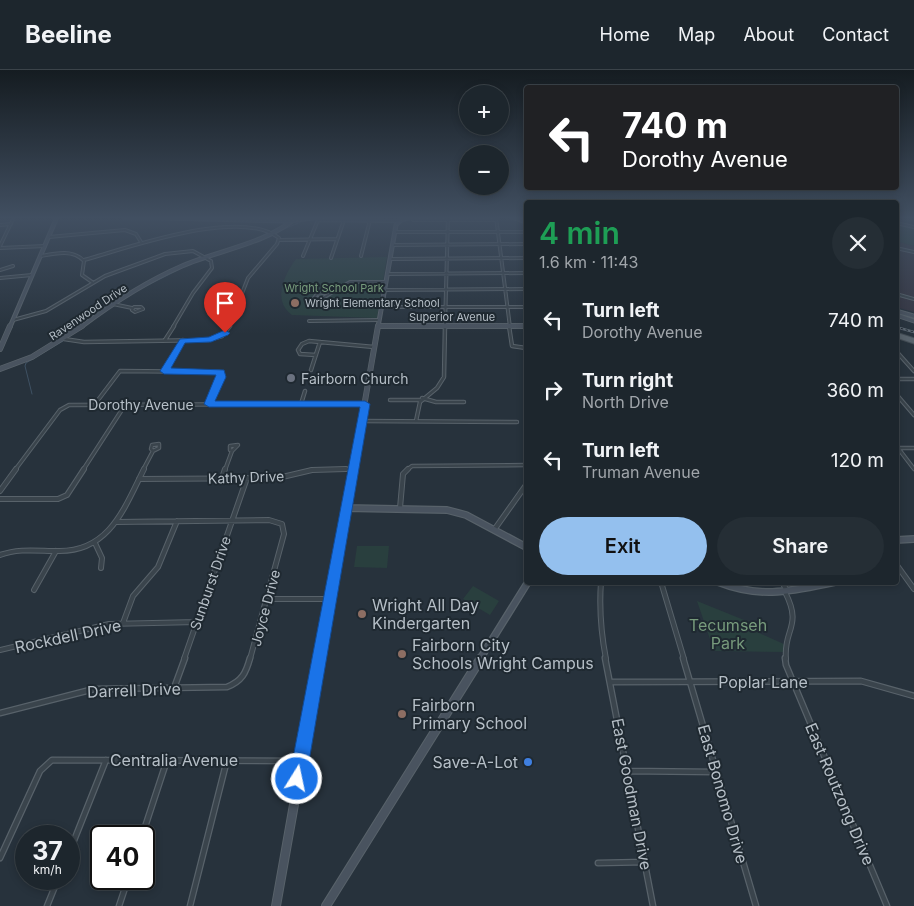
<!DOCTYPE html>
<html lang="en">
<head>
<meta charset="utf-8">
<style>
  body { margin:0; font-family:Inter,sans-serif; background:#252e35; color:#f1f3f6; height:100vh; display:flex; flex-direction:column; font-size:19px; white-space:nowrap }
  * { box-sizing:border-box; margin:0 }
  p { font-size:16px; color:#a0a5aa }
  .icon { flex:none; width:28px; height:28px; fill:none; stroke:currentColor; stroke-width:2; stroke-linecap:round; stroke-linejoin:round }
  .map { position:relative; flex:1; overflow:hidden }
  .panel { position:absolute; left:524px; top:130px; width:375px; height:385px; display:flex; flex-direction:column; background:#1d262d; border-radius:5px; box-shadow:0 2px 8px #0003,0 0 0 1px #3b4349 }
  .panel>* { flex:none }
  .hud { position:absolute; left:524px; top:15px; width:375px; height:105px; border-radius:5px; box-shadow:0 2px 8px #0003,0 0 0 1px #3b4349; background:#202124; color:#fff; overflow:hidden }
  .tools { position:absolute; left:459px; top:15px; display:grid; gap:10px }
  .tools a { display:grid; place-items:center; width:50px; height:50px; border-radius:50%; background:#1d262d; box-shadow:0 2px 8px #0003,0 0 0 1px #3b4349; font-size:25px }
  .speed { position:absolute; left:15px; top:755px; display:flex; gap:10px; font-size:25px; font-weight:700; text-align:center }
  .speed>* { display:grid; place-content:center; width:65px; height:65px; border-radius:50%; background:#1d262d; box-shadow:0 2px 8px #0003,0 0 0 1px #3b4349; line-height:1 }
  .speed small { font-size:12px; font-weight:400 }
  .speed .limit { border:2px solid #111; border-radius:8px; background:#fff; color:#111 }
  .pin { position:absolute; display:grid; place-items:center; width:42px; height:42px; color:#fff; margin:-51px -21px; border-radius:50% 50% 50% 0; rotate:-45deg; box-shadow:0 0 5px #0007 }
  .pin .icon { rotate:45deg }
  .me { position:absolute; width:55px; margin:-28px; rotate:10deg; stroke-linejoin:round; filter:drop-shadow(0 0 4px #0008) }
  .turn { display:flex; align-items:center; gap:18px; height:105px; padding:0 15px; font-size:22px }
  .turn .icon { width:65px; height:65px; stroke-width:2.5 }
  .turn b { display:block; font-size:35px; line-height:42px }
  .round { display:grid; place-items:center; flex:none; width:52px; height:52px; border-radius:26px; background:#252e35 }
  .head { display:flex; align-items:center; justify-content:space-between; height:85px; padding:0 15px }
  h1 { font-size:30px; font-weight:600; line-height:38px; color:#1e9e55 }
  .action { display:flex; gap:10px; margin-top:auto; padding:10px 15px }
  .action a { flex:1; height:58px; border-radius:30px; background:#94c0ee; color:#111; font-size:20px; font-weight:600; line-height:58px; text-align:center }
  .action a+a { background:#252e35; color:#f1f3f6 }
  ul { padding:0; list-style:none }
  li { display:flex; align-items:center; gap:15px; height:70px; padding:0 15px }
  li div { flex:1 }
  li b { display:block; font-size:19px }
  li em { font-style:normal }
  header { display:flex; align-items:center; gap:30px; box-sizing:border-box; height:70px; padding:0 25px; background:#1d262d; border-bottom:1px solid #3b4349 }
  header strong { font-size:24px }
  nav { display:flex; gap:28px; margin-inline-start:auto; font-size:18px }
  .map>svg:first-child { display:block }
</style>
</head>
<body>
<header>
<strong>Beeline</strong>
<nav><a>Home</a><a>Map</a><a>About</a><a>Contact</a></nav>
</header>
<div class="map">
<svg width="914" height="836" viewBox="0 0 914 836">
  <rect width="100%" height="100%" fill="#27323c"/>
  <path fill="#353541" d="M896,171L914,176V242L896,237Z"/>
  <path fill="#293f3e" d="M896,154L914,158V176L896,171Z
    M387,187L377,248L292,245C272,231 284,205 296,189Z
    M357,476H389L387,498L354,497Z
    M473,516L499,531L490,545L463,529Z
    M697,531L749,552L750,556L759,563L786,575L785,582L714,581Z"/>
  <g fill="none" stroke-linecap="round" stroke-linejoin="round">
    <path stroke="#3e5163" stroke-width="1" d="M279,161L301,152
      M138,220L186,196
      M32,324L25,296L26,293L63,271"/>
    <g stroke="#58626a" stroke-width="4">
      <path id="street-far3" d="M496,147L510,257
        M413,150H496
        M896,153L914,157
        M0,155L11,154
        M395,162H526
        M49,167L125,160L136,164L141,172
        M279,170L337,169
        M393,175L526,174
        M0,176L14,147
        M0,178L45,176
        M896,178L914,182
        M41,186C56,183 73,179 84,191L82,205L92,212
        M303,186L318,150L399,151
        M361,186L370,150
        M331,188L344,150
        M390,189L526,188
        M84,190C128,178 240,137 279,168L277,174L248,208L229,257
        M0,200L13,196
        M387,204L526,203
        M0,208L32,205
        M336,220L323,228H314L317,224Z
        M336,220L350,212H386
        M385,220L526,219
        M896,224L914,229
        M113,234L132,238
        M134,237H141L143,239L135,242L132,240Z
        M381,237H526
        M13,250L46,241L105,206L165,184L193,181L211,191L212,198L193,223L173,257
        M309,251L379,250
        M445,257L448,147"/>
    </g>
    <g stroke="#58626a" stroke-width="4.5">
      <path id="street-far2" d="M509,256L512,276L526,278
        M64,269L84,272L208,270L222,266L230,256
        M165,270L174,256
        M896,281L914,301
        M316,285L300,284L298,280L302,274L309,271L374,277
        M165,300L183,270
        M311,300L320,272
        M896,309H914
        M896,324L914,345
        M422,328L436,332H464
        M390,330H420
        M95,334L120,301L220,302L222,304L209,334
        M301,334L305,321
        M362,351L517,352
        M416,351L420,332L437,318L444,307L445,256
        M159,374V378L153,381L151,379L152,375Z
        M238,375L232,381L230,380V376Z
        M897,378H914
        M898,378L914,399
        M15,400L60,340L69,335L365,334
        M83,400L125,335
        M143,400L153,381
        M225,400L232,381
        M310,400L353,399
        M407,400L412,396L526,395"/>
    </g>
    <g stroke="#58626a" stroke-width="6">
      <path id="street-far1" d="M222,408L225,399
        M139,409L278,408L312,400L346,399
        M0,421L16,399
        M0,429H58L67,425L84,399
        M400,438L403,404L408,399
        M116,452L269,450L282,454L284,464L250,589
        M494,460L526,415
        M95,473L102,488L101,498
        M0,485C19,478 38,481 58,481C109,482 124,439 144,399
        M896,494L914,519
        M601,512C599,539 601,563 606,589
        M661,512L684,589
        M782,512L787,521
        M34,520L56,481
        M785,522C803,557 783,559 786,589
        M267,529H329
        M123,553L133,526L158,497L177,451
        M0,580L109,554L197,552
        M184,589L247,408"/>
    </g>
    <g stroke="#58626a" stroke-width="7">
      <path id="street" d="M605,588L653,836
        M683,588L756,836
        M785,588L786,595L887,836
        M610,612L861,611L914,626
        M174,618L185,588
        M0,643L94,619L227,617C242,611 246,603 250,588
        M627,701L716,702
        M142,766L167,690
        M69,783L106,690
        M0,788L40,701L52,690L300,691
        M598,793L645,792
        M47,836L58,809
        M119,836L128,809
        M190,836L227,690"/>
    </g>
    <g stroke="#58626a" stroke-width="5">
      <path id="secondary-far3" d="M124,147L288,151L321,147
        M512,147L526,152
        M896,241L914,246
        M896,245L914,251
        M378,256H526
        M10,257L57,147
        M81,257C113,233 145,212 182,196C219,180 266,174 297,147
        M378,257L396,155L401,150L411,147"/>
    </g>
    <g stroke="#58626a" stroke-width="6">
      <path id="secondary-far2" d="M378,256H526
        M0,279L10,256
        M0,299L32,287L82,256
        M353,400L378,256"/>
    </g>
    <g stroke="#58626a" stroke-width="8">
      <path id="secondary-far1" d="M346,438L447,440L466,445L526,477
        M896,470L914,469
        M718,512C761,529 791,521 835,512
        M320,589L353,399
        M480,589L528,512"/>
    </g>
    <g stroke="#58626a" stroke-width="10">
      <path id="secondary" d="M276,836L320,588
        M326,836L481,588"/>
    </g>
    <g stroke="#434d55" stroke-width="7">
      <path id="primary" d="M896,265L914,271"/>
    </g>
    <use href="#street-far3" stroke="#3a444c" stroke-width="2"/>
    <use href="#street-far2" stroke="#3a444c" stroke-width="2.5"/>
    <use href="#street-far1" stroke="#3a444c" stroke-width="4"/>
    <use href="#street" stroke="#3a444c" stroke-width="4.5"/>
    <use href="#secondary-far3" stroke="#49535f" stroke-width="3"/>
    <use href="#secondary-far2" stroke="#49535f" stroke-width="4.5"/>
    <use href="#secondary-far1" stroke="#49535f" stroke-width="5.5"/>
    <use href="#secondary" stroke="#49535f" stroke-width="8"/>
    <use href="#primary" stroke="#58636c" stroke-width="5"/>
    <g stroke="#5d6873" stroke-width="2.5">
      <path id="rail" d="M896,257L914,262"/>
    </g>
    <use href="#rail" stroke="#1f2931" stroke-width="1" stroke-dasharray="2.5" stroke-linecap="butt"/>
  </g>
  <linearGradient id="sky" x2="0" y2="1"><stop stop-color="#151c21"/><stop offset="0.56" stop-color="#414f61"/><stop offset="1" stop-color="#414f61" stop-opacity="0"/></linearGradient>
  <rect width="914" height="264" fill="url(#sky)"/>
  <path fill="#1a73e8" stroke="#114b97" d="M225,260L230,263L228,265L211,272L185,273L171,298L224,300L226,307L215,331H365L370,334L306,709L303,715L297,717L291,715L289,709L360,337H209L204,334L216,305L164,304L160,301L180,269L209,267Z"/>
  <g fill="#8d6e63" stroke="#1f2931" stroke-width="2">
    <circle cx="295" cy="233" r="5"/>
    <circle cx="362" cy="544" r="5"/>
    <circle cx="402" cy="584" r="5"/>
    <circle cx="402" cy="644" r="5"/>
  </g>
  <circle fill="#6b7280" stroke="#1f2931" stroke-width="2" cx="291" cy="308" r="5"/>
  <circle fill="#3f7fe0" stroke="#1f2931" stroke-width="2" cx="528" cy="692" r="5"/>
  <g text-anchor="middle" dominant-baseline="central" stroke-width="4" stroke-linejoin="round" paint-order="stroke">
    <g font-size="11" fill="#779b7c" stroke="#1f2931">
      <text x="334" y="218">Wright School Park</text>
    </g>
    <g font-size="11" fill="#b6bfc7" stroke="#1f2931" text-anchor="start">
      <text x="305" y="233">Wright Elementary School</text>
    </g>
    <g font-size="11" fill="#b6bfc7" stroke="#1f2931">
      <text transform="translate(88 242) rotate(-34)">Ravenwood Drive</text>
      <text x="452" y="247">Superior Avenue</text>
    </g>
    <g font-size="14" fill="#b6bfc7" stroke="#1f2931" text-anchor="start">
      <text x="301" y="308">Fairborn Church</text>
    </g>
    <g font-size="14" fill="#b6bfc7" stroke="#1f2931">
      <text x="141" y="334">Dorothy Avenue</text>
      <text transform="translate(246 407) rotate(-2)">Kathy Drive</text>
      <text transform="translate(210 513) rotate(-71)">Sunburst Drive</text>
      <text transform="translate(265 538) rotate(-75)">Joyce Drive</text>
    </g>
    <g font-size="16" fill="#b6bfc7" stroke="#1f2931" text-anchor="start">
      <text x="372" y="535">Wright All Day<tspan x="372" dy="18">Kindergarten</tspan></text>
      <text x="412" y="575">Fairborn City<tspan x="412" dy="18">Schools Wright Campus</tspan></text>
      <text x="412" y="635">Fairborn<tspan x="412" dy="18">Primary School</tspan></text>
      <text x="518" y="692" text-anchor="end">Save-A-Lot</text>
    </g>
    <g font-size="16" fill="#779b7c" stroke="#1f2931">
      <text x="728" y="555">Tecumseh<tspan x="728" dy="18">Park</tspan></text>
    </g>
    <g font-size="16" fill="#b6bfc7" stroke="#1f2931">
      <text transform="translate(68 566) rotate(-12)">Rockdell Drive</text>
      <text x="763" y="612">Poplar Lane</text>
      <text transform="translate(134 620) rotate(-2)">Darrell Drive</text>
      <text x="174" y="690">Centralia Avenue</text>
      <text transform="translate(632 724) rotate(79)">East Goodman Drive</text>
      <text transform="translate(723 724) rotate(74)">East Bonomo Drive</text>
      <text transform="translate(840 724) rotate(67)">East Routzong Drive</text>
    </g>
  </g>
</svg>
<div class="tools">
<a>+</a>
<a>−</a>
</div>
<div class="speed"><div>37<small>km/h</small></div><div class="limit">40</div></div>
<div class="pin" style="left:225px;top:263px;background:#d93025"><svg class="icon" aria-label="arrive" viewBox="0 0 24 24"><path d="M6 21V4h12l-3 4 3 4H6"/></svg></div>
<svg class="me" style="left:297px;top:709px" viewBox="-20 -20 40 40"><circle r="17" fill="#1a73e8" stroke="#fff" stroke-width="3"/><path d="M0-11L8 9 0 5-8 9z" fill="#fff"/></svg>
<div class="hud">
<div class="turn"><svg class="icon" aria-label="left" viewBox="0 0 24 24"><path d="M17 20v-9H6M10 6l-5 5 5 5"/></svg><div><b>740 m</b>Dorothy Avenue</div></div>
</div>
<section class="panel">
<div class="head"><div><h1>4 min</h1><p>1.6 km · 11:43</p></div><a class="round"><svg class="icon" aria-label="close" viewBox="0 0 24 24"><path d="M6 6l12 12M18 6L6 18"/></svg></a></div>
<ul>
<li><svg class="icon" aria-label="left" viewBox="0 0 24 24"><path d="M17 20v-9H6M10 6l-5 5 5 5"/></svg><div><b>Turn left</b><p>Dorothy Avenue</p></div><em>740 m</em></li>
<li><svg class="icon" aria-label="right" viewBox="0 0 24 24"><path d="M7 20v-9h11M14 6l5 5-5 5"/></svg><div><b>Turn right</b><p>North Drive</p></div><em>360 m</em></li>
<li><svg class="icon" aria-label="left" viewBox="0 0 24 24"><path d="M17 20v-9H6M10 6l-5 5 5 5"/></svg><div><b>Turn left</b><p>Truman Avenue</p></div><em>120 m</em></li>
</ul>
<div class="action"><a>Exit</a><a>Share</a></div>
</section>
</div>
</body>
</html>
